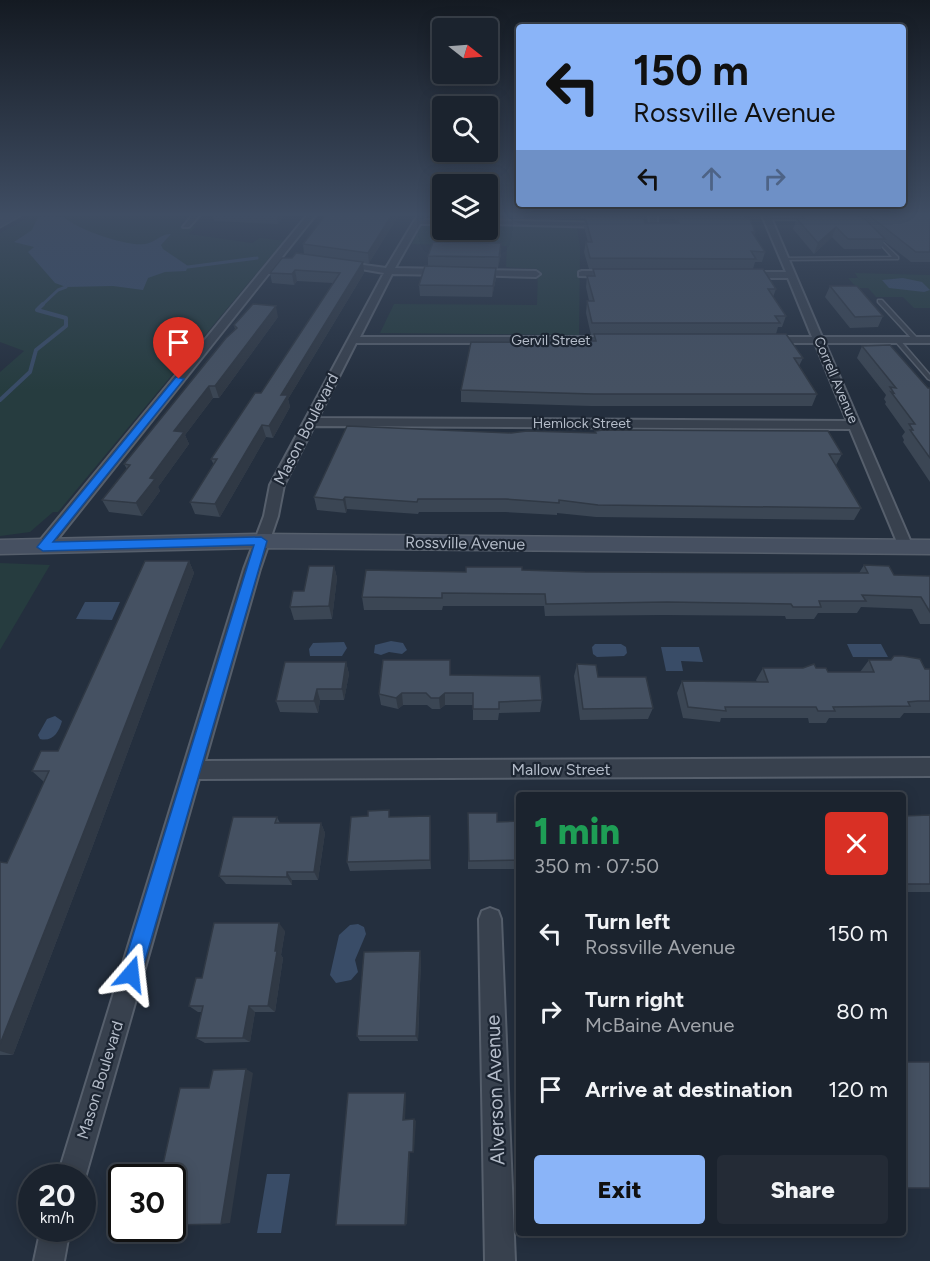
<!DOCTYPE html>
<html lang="en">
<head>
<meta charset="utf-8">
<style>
  body { margin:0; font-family:Figtree,sans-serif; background:#242b36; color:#f1f3f6; height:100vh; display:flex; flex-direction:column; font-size:22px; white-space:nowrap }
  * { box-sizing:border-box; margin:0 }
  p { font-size:20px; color:#a0a4aa }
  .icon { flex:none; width:33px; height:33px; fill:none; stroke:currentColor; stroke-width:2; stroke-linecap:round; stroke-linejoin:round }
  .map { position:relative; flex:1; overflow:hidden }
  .panel { position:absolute; left:516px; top:792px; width:390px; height:444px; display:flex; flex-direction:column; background:#1b232e; border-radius:6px; box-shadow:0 3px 15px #0003,0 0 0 2px #39404a }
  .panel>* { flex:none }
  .banner { position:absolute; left:516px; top:24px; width:390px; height:183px; border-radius:6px; box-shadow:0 3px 15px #0003,0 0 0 2px #39404a; background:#8ab4f8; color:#111; overflow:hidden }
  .needle { width:39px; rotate:107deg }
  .controls { position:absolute; left:432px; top:18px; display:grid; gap:12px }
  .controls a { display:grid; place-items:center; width:66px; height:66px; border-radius:6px; background:#1b232e; box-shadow:0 3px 15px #0003,0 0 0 2px #39404a; font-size:30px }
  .speed { position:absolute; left:18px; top:1164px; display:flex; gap:12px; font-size:30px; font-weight:700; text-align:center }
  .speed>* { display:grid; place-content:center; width:78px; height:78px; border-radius:50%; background:#1b232e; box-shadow:0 3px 15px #0003,0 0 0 2px #39404a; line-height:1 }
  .speed small { font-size:15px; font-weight:400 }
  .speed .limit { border:3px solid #111; border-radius:9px; background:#fff; color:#111 }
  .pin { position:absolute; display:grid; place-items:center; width:51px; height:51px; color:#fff; margin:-62px -26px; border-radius:50% 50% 50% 0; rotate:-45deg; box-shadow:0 0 6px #0007 }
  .pin .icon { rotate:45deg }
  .me { position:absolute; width:66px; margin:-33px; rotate:17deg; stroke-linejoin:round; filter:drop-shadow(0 0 4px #0008) }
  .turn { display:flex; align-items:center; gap:21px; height:126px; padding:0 18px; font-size:27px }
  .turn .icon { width:78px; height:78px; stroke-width:2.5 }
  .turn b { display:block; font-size:42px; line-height:51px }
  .lanes { display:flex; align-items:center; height:57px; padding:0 18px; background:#0003; justify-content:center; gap:30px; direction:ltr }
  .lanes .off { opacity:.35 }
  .round { display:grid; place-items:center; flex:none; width:63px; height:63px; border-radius:6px; background:#242b36 }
  .headline { display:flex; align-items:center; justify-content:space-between; height:102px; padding:0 18px }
  h1 { font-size:36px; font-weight:800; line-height:45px; color:#1e9e55 }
  .cta { display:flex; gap:12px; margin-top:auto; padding:12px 18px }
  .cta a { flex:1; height:69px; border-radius:6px; background:#8ab4f8; color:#111; font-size:24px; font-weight:800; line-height:69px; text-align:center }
  .cta a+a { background:#242b36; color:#f1f3f6 }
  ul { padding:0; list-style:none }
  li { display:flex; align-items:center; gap:18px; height:78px; padding:0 18px }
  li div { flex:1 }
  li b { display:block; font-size:22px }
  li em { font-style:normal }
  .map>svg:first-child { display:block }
</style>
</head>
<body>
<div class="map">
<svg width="930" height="1261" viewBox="0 0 930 1261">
  <rect width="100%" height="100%" fill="#242f3e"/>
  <path fill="#263c3f" d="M36,213H193L180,224L196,226L189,234L252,243L260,238L287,241L270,257L58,512H53L30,532L0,536V372L24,351L0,342V233Z
    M421,225H442V230L543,225L577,228L580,247L579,335L380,333L394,304L537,305L538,269L506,267L507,246L412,244Z
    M855,273L930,275V308H914L903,297H876L868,288H857L848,278H858Z
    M0,563L50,565L0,650Z"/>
  <path fill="#394c67" d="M50,216L64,217C76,229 127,247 145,244C155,243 161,233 171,234L161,245L163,249L188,266L186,271L165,272L148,278L143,290L113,286L66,287L55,283L28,252L34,247L14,242L32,230L38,217Z
    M903,278L922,282L930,290L924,292L889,288L882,280Z
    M85,602H120L112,620L76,619Z
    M391,641L403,643L407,650L402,654L389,652L381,655L374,653L375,645Z
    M344,642L347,648L342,656H310L309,649L313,643Z
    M595,644H621L626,647L627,653L624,656L597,657L593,654L592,647Z
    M847,644H881L888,657H853Z
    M661,647H699L703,662L681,661L683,671H666Z
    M55,716L62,721C59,732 53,742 40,739L38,735L47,719Z
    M358,924L364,927L366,934L355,960L358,972L351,980L336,983L330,975L339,935L350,925Z
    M267,1174H290L281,1233H257Z"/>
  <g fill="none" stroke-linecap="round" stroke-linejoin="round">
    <path stroke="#394c67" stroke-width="3" d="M40,214L48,222
      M180,268L257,258
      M41,306L58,290L66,287L64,279"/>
    <path stroke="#394c67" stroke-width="4" d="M0,400L30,372L36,350L66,326V318L37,310L43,304"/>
    <g stroke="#565f6c" stroke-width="3">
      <path id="lane" d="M766,217L807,218L809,219L807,220L767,219Z
        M875,235L898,257V259L784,260L782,259L784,258L892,257L874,237Z
        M878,300H882L918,339V341H914L878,302Z
        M895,339H899L930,375V380L928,379L895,341Z"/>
    </g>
    <g stroke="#565f6c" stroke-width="4">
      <path id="street" d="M0,213L17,216L13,218L0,216Z
        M194,213H202L189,227H183Z
        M309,213H317L48,551H38L36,547L38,543Z
        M419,213H427L423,220H442V224H420L395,268L445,269L449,272L445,275L392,274L360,337H615L620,340L615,343H356L318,418L847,421L815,343H770L765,340L770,337H812L788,278H745L741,275L745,272H786L761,213H769L822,337H930V343H825L913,547L906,552L899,547L850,429L314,426L284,485L278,516L260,569L205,761L930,758V776L199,779L85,1178L82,1184V1178H57L244,569L264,516L270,485L384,273L338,265L342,262L386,268Z
        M649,213H657V227L650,225Z
        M488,220L604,223L608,225L604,227L488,224Z
        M474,270L536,271L540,274L536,277L471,275V271Z
        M582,271H614L618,274L614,277L579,276V272Z
        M490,908L498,911L501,919L515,1261H485L479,919L482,911Z
        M41,1228H70L64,1261H34Z"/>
    </g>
    <g stroke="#565f6c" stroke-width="3">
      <path id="secondary" d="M12,213H25L0,227V219Z
        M261,534L930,540V554L261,548L0,554V540Z"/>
    </g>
    <use href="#lane" fill="#38414e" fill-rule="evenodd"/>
    <use href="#street" fill="#38414e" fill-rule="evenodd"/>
    <use href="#secondary" fill="#465061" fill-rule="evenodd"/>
  </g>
  <path fill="#3b4654" d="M212,213H287L278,224L214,221Z
    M327,213H400L369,263H363L364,273L288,399L290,407L273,438L266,437L220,517L195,514L190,502L214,465L211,459L261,393L333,283L297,281L294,285L272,283L270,273L292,258L304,254L303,244Z
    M500,213H539V216L524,215V218H501Z
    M580,213H638V218L645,223H677L678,220H675L674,213H745L743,219L755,232L754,236L765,252L762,262H755L753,269L776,289L773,297L786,316L782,327H778L776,334L803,358L799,366L817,394L812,406H591L461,402V390L590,343L591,341H593L594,335H591L586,313L587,301H589L586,287L587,276H592L593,269H589L584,252L586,242H588L584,227L585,219H581Z
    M788,213H930V262H911L884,241L881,249H844L832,237L814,254L793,229L798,216L790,215Z
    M501,254L498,268H496V278L492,297L420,296L419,285L428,266V256Z
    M830,286L883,316L878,327L850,328L825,297Z
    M278,317L219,398H213L185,435L189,444L158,487L160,491L142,516L109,512L102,500L127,469L124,464L235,329L234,325Z
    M862,346L928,388H930V482L903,442L904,440L902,436L905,432L885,404L886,402L884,399L886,395L857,358Z
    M595,431L842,454L836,465L861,508L854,520L596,517L557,513V515L505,512H419L418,514L347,509L346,513L317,510L314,497L511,433H595Z
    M189,561L194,573L92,848L13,1055H0V862L7,863L44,782L32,771L58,751Z
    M864,565L894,575L930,576V624H920L912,609L861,607L857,613H818L814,619H786L785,616L663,615L545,616L544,606H443L442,610H364L362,597L466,572L522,570L585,572L859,573Z
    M334,566L337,578L332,619L294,620L290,607L304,591Z
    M869,660L930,669V713H904L900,718H829L826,723H809L808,718H721L720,722L683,718L677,693L682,681L757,682L756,680L763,668H816L828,672H860Z
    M346,662L349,674L344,700H320L318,713L280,712L276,701Z
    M577,664L598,677L653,708L648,719L580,720L574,676Z
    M450,675L542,700L540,712L499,713L498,720H473V705H445L440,709H432L427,705H403L398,709L381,705L379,694Z
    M468,813L497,822L519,821V869H468Z
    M930,815V892H903V816Z
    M277,817L280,823H321L325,833L318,880H292V885L226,884L219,876Z
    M390,817L431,826V869L350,871L347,862Z
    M285,931L281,955L283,958L275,1012H255L250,1042L205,1043L196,1038L202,1012H198L189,1006L202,978Z
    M421,958L418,1041H360L357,1036Z"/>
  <path fill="#303945" d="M276,213H287L278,224Z
    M393,213H400L369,263L368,253Z
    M836,227L832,237L814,254L818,243Z
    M501,243V254L498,268L499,257Z
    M363,262L364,273L288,399L290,407L273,438L269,426L281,395Z
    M496,268V278L492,297L493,286Z
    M295,270L297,281L294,285L292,274Z
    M276,306L278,317L219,398L215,386Z
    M209,386L213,398L185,435L189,444L158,487L160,491L142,516L136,503L174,431Z
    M262,425L266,437L220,517L215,504Z
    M345,497L347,509L346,513L343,500Z
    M189,561L194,573L92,848L13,1055L0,1051V1044Z
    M334,566L337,578L332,619L329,606Z
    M346,662L349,674L344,700L342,689Z
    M317,689L320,700L318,713L314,701Z
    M402,693L403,705L398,709L396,698Z
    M445,693V705L440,709L439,698Z
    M430,816L431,826V869L430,860Z
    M321,823L325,833L318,880L314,872Z
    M287,872L292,880V885L287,877Z
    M279,923L285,931L281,955L283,958L275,1012L268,1006L275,951Z
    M420,951L421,958L418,1041L416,1036Z
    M249,1006L255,1012L250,1042L243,1038Z
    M246,1069L253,1073L230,1223L221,1224Z
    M405,1093L406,1096L405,1121L403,1120Z
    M414,1119L416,1121L414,1153L413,1152Z
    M409,1152L410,1153L407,1224L405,1225Z"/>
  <path fill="#455162" stroke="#303945" stroke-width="1.5" d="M327,213H393L368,253L303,244Z
    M800,213H853L866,220L885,239H848L836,227L818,243L797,219L805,218Z
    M866,213H930V252H916Z
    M585,217L643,218L645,223H679L678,218L750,219L755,232H752L765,252L751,251L756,259L590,258L586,242H592Z
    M433,242L501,243L499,257L428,256Z
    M296,253L363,262L281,395H288L269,426L262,425L215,504L190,502L217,459H211L255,393H261L340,273L295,270L292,274L270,273L282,258H292Z
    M425,266L496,268L493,286L419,285Z
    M593,269H763L776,289H768L786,316H775L780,323H592L587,301H594L587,276H595Z
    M830,286H857L883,316L855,317Z
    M253,304L276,306L215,386H209L174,431L184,432L150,478L155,479L136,503L102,500L130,465L124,464L226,338L237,328L234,325Z
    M594,334H786L803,358H794L817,394H593L461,390L471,342L591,343V341H596Z
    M890,345L928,388H930V458L910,430H913L909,424H915L891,392L894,393L890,387L896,388L862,346Z
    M347,426L511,433L527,431L596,433L595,431L603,430L828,431L842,454H829L861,508L598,505L559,500V503L506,499H418L417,502L345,497L343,500L314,497Z
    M145,561H189L81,839L0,1044V862L7,863L49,771H32L41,751H58Z
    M864,565L889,566L894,575L930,576V612L921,597L862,595L866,601H819L821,607H793L791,604L667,602L546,604L545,594L442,593V598L362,597L366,570L466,572V567H522V570L585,572L868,573Z
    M309,566H334L329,606L290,607L293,591H304Z
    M894,656H903L920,659L925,669H930V701H918L908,702L910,706L833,707L835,711H818L816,707H725L726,711L688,707L682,681L768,682L763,668H803L814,664L816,668H826L828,672H874L869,660H891Z
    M383,660H450V675L540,676L542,700L499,702V709H473V693H445L439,698H431L426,693H402L396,698L379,694Z
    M285,662H346L342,689H317L314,701H276Z
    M577,664L596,665L598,677H646L653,708L583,709Z
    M389,810V817L430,816V860L347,862L351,817L368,816V811Z
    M468,813H497V822L519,821V860L469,861Z
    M930,815V884H903V816Z
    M233,817H277L275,823H321L314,872H287V877L219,876Z
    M214,923H279L275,951H277L268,1006H249L243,1038H196L203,1006H189L196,978H202Z
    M420,951L416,1036H357L364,952Z
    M903,1062H930V1188H903Z
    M246,1069L221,1224L172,1225V1178H160L180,1088H209L213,1070Z
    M348,1093H405L403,1120L414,1119L413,1152H409L405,1225H336Z"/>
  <linearGradient id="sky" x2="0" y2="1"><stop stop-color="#141a22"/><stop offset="0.55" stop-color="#3f4d63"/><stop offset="1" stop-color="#3f4d63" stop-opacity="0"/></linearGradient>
  <rect width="930" height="390" fill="url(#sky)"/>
  <path fill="#1a73e8" stroke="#114b97" stroke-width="1.5" d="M176,377L184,379L53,542L261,537L267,541L141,974L138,981L131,984L124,981L121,974L254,545L43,551L37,547Z"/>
  <g text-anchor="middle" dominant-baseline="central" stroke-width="4.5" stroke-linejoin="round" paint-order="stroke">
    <g font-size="14" fill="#b4bcc9" stroke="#1d2633">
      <text x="551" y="340">Gervil Street</text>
      <text transform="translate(836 380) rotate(67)">Correll Avenue</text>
      <text x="582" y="423">Hemlock Street</text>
    </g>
    <g font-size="16" fill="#b4bcc9" stroke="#1d2633">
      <text transform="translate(306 429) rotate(-63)">Mason Boulevard</text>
      <text transform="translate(465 543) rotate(1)">Rossville Avenue</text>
      <text x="561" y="769">Mallow Street</text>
      <text transform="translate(100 1080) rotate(-73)">Mason Boulevard</text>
    </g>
    <g font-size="20" fill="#b4bcc9" stroke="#1d2633">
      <text transform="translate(495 1090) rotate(-92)">Alverson Avenue</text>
    </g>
  </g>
</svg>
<div class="controls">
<a><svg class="needle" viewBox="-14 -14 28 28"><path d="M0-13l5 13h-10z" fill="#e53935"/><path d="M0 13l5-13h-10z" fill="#a0a4aa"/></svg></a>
<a><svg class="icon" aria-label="search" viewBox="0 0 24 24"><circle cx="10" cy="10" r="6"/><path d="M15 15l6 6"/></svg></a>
<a><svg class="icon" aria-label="layers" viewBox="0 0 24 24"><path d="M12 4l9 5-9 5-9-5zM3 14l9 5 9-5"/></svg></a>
</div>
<div class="speed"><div>20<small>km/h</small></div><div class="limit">30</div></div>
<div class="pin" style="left:179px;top:379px;background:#d93025"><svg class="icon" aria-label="arrive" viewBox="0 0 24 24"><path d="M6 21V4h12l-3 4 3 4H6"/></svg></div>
<svg class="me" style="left:131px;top:974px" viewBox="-20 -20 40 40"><path d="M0-17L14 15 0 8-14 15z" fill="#1a73e8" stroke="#fff" stroke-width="4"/></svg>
<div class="banner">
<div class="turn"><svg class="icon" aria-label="left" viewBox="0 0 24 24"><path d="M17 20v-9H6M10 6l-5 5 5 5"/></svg><div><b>150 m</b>Rossville Avenue</div></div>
<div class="lanes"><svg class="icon" aria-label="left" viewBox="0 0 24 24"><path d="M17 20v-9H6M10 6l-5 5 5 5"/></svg><svg class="icon off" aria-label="ahead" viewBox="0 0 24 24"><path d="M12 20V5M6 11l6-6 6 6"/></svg><svg class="icon off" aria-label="right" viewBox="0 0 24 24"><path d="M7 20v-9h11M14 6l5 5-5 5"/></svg></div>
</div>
<section class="panel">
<div class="headline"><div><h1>1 min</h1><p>350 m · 07:50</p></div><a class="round" style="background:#d93025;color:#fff"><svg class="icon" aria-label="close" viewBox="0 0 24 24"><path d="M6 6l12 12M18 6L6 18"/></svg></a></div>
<ul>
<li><svg class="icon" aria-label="left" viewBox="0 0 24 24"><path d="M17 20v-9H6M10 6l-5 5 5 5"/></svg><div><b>Turn left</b><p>Rossville Avenue</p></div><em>150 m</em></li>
<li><svg class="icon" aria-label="right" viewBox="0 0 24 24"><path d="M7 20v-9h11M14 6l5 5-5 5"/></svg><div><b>Turn right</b><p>McBaine Avenue</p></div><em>80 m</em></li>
<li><svg class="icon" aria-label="arrive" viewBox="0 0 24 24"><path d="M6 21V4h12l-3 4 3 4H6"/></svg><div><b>Arrive at destination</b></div><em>120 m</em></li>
</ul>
<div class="cta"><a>Exit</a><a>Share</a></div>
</section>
</div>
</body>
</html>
